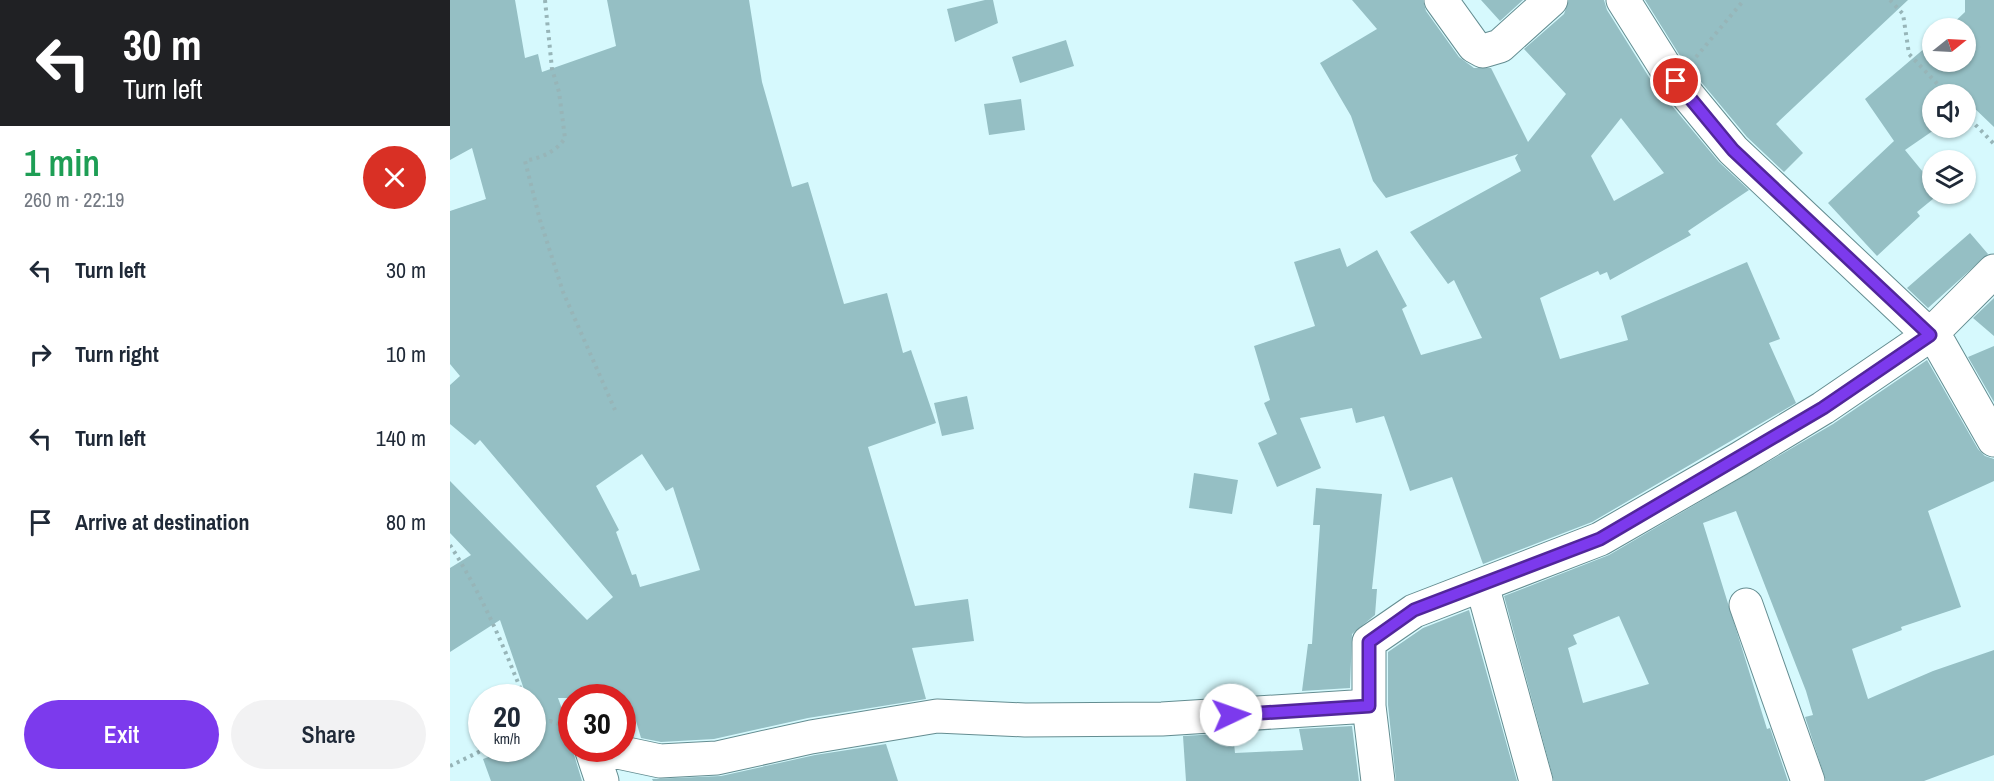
<!DOCTYPE html>
<html lang="en">
<head>
<meta charset="utf-8">
<style>
  body { margin:0; font-family:"Archivo Narrow",sans-serif; background:#f2f2f3; color:#1f2937; height:100vh; display:flex; flex-direction:column; font-size:22px; white-space:nowrap }
  * { box-sizing:border-box; margin:0 }
  p { font-size:20px; color:#747a83 }
  .icon { flex:none; width:33px; height:33px; fill:none; stroke:currentColor; stroke-width:2; stroke-linecap:round; stroke-linejoin:round }
  .map { position:relative; flex:1; overflow:hidden }
  .drawer { display:flex; flex-direction:column; background:#fff; width:450px }
  .drawer>* { flex:none }
  .hud { background:#202124; color:#fff; overflow:hidden }
  .needle { width:39px; rotate:72deg }
  .fabs { position:absolute; left:1472px; top:18px; display:grid; gap:12px }
  .fabs a { display:grid; place-items:center; width:54px; height:54px; border-radius:50%; background:#fff; box-shadow:0 2px 4px #0004; font-size:30px }
  .speed { position:absolute; left:18px; top:684px; display:flex; gap:12px; font-size:30px; font-weight:700; text-align:center }
  .speed>* { display:grid; place-content:center; width:78px; height:78px; border-radius:50%; background:#fff; box-shadow:0 2px 4px #0004; line-height:1 }
  .speed small { font-size:15px; font-weight:400 }
  .speed .limit { border:9px solid #d22; background:#fff; color:#111 }
  .pin { position:absolute; display:grid; place-items:center; width:51px; height:51px; color:#fff; margin:-26px; border:3px solid #fff; border-radius:50%; box-shadow:0 2px 6px #0007 }
  .me { position:absolute; width:66px; margin:-33px; rotate:87deg; stroke-linejoin:round; filter:drop-shadow(0 0 4px #0008) }
  .turn { display:flex; align-items:center; gap:21px; height:126px; padding:0 24px; font-size:27px }
  .turn .icon { width:78px; height:78px; stroke-width:2.5 }
  .turn b { display:block; font-size:42px; line-height:51px }
  .round { display:grid; place-items:center; flex:none; width:63px; height:63px; border-radius:32px; background:#f2f2f3 }
  .overview { display:flex; align-items:center; justify-content:space-between; height:102px; padding:0 24px }
  h1 { font-size:36px; font-weight:600; line-height:45px; color:#1e9e55 }
  .cta { display:flex; gap:12px; margin-top:auto; padding:12px 24px }
  .cta a { flex:1; height:69px; border-radius:36px; background:#7c3aed; color:#fff; font-size:24px; font-weight:600; line-height:69px; text-align:center }
  .cta a+a { background:#f2f2f3; color:#1f2937 }
  ul { padding:0; list-style:none }
  li { display:flex; align-items:center; gap:18px; height:84px; padding:0 24px }
  li div { flex:1 }
  li b { display:block; font-size:22px }
  li em { font-style:normal }
  main { display:flex; flex:1; min-height:0 }
  .map>svg:first-child { display:block }
</style>
</head>
<body>
<main>
<section class="drawer">
<div class="hud">
<div class="turn"><svg class="icon" aria-label="left" viewBox="0 0 24 24"><path d="M17 20v-9H6M10 6l-5 5 5 5"/></svg><div><b>30 m</b>Turn left</div></div>
</div>
<div class="overview"><div><h1>1 min</h1><p>260 m · 22:19</p></div><a class="round" style="background:#d93025;color:#fff"><svg class="icon" aria-label="close" viewBox="0 0 24 24"><path d="M6 6l12 12M18 6L6 18"/></svg></a></div>
<ul>
<li><svg class="icon" aria-label="left" viewBox="0 0 24 24"><path d="M17 20v-9H6M10 6l-5 5 5 5"/></svg><div><b>Turn left</b></div><em>30 m</em></li>
<li><svg class="icon" aria-label="right" viewBox="0 0 24 24"><path d="M7 20v-9h11M14 6l5 5-5 5"/></svg><div><b>Turn right</b></div><em>10 m</em></li>
<li><svg class="icon" aria-label="left" viewBox="0 0 24 24"><path d="M17 20v-9H6M10 6l-5 5 5 5"/></svg><div><b>Turn left</b></div><em>140 m</em></li>
<li><svg class="icon" aria-label="arrive" viewBox="0 0 24 24"><path d="M6 21V4h12l-3 4 3 4H6"/></svg><div><b>Arrive at destination</b></div><em>80 m</em></li>
</ul>
<div class="cta"><a>Exit</a><a>Share</a></div>
</section>
<div class="map">
<svg width="1544" height="781" viewBox="0 0 1544 781">
  <rect width="100%" height="100%" fill="#d6f9fd"/>
  <path fill="#95bfc4" fill-rule="evenodd" d="M0,0H65L75,58L88,54L92,72L166,46L157,0H299L312,82L342,187L358,182L394,304L437,293L453,353L461,350L486,423L418,447L465,606L518,599L524,641L462,648L476,699L358,718L264,739L211,742L191,738L181,704L172,706V698H108L122,736V748L132,781H41L33,759L63,748H82V698H77L50,620L0,652V568L21,555L0,533V481L137,620L163,597L30,440L25,445L0,424V385L10,376L0,364V211L36,199L22,148L0,160ZM192,454L216,491L223,487L250,570L190,587L186,574L182,575L166,532L169,530L146,486Z
    M535,0H543L548,23L505,42L497,9Z
    M902,0H973L976,11L1009,57L1024,68H1041L1078,142L1116,94L1074,49L1114,14L1119,0H1154L1157,10L1202,82L1269,162L1299,190L1238,231L1241,235L1160,280L1157,272L1150,275L1148,271L1090,298L1110,359L1178,340L1171,316L1297,262L1330,339L1319,343L1346,403L1142,522L1033,564L1002,477L960,491L934,416L906,423L902,408L850,418L871,468L827,487L808,443L827,434L814,403L820,400L804,346L865,326L844,262L890,248L897,267L927,250L957,306L952,309L971,355L1032,338L1004,280L998,284L960,232L1071,171L1065,158L1068,154L936,198L923,181L901,116L870,63L927,29ZM1171,118L1214,173L1164,201L1141,156Z
    M1031,0H1073L1050,21Z
    M1195,0H1458L1326,124L1353,153L1334,172L1297,137L1232,59Z
    M1515,0H1544V127L1520,104L1515,108V94H1482V128H1487L1455,150L1482,183V194H1489L1467,212L1470,216L1427,256L1378,203L1444,141L1415,99L1482,42V62H1515V28H1498L1515,12Z
    M616,40L624,66L570,83L562,57Z
    M571,99L575,130L539,135L534,104Z
    M1520,233L1538,254L1478,308L1457,288Z
    M1544,298V336L1523,318Z
    M1544,346V402L1518,357Z
    M1477,360L1528,449L1535,456L1544,459V481L1478,511L1511,607L1451,627L1452,630L1402,649L1418,699L1483,671L1544,650V755L1474,781H1376L1355,717L1363,715L1356,691L1286,511L1253,523L1317,729L1320,728L1338,781H1104L1054,596L1159,555L1383,424ZM1169,616L1199,684L1133,703L1118,648L1127,644L1123,635Z
    M517,396L524,429L492,436L484,403Z
    M744,473L788,480L782,514L739,508Z
    M866,488L932,494L922,589H927L925,615L902,634L900,688L852,691L858,644H862L870,525H863Z
    M1019,610L1067,781H946L938,705V652L973,628Z
    M902,726L909,781H736L733,736L783,733L785,753L853,750L849,729Z
    M436,744L448,781H203L202,779L271,776L365,755Z"/>
  <g fill="none" stroke-linecap="round" stroke-linejoin="round">
    <g stroke="#648d91" stroke-width="35">
      <path id="minor" d="M991,0L1024,46L1033,51L1050,46L1101,0
        M1173,0L1217,70L1283,150L1490,345L1544,440
        M1032,585L1086,781
        M1296,605L1358,781
        M141,748L152,781
        M149,748L210,761L267,758L361,737L487,716L575,720L712,719L919,706
        M928,781L919,706V642L964,611L1150,539L1289,459L1373,408L1480,335L1544,271"/>
    </g>
    <path stroke="#97b5b8" stroke-width="4" stroke-dasharray="3 4.5" stroke-linecap="butt" d="M95,0L102,69L109,92L115,138C105,153 92,157 75,161L90,220L113,292L165,410
      M1440,0L1453,14L1459,54L1497,94
      M1246,57L1294,0
      M1515,114L1544,144
      M0,545C31,593 53,644 74,698
      M82,717L87,725L100,721L118,727
      M0,766L37,748"/>
    <use href="#minor" stroke="#fff" stroke-width="33"/>
  </g>
  <g fill="none" stroke-linecap="round" stroke-linejoin="round">
    <g stroke="#51269a" stroke-width="15">
      <path id="route" d="M781,715L919,706V642L964,610L1150,539L1373,408L1480,335L1283,150L1226,81"/>
    </g>
    <use href="#route" stroke="#7c3aed" stroke-width="10"/>
  </g>
</svg>
<div class="fabs">
<a><svg class="needle" viewBox="-14 -14 28 28"><path d="M0-13l5 13h-10z" fill="#e53935"/><path d="M0 13l5-13h-10z" fill="#747a83"/></svg></a>
<a><svg class="icon" aria-label="sound" viewBox="0 0 24 24"><path d="M4 9h4l5-4v14l-5-4H4zM17 9q2 3 0 6"/></svg></a>
<a><svg class="icon" aria-label="layers" viewBox="0 0 24 24"><path d="M12 4l9 5-9 5-9-5zM3 14l9 5 9-5"/></svg></a>
</div>
<div class="speed"><div>20<small>km/h</small></div><div class="limit">30</div></div>
<div class="pin" style="left:1226px;top:81px;background:#d93025"><svg class="icon" aria-label="arrive" viewBox="0 0 24 24"><path d="M6 21V4h12l-3 4 3 4H6"/></svg></div>
<svg class="me" style="left:781px;top:715px" viewBox="-20 -20 40 40"><circle r="19" fill="#fff"/><path d="M0-13L10 11 0 6-10 11z" fill="#7c3aed"/></svg>
</div>
</main>
</body>
</html>
